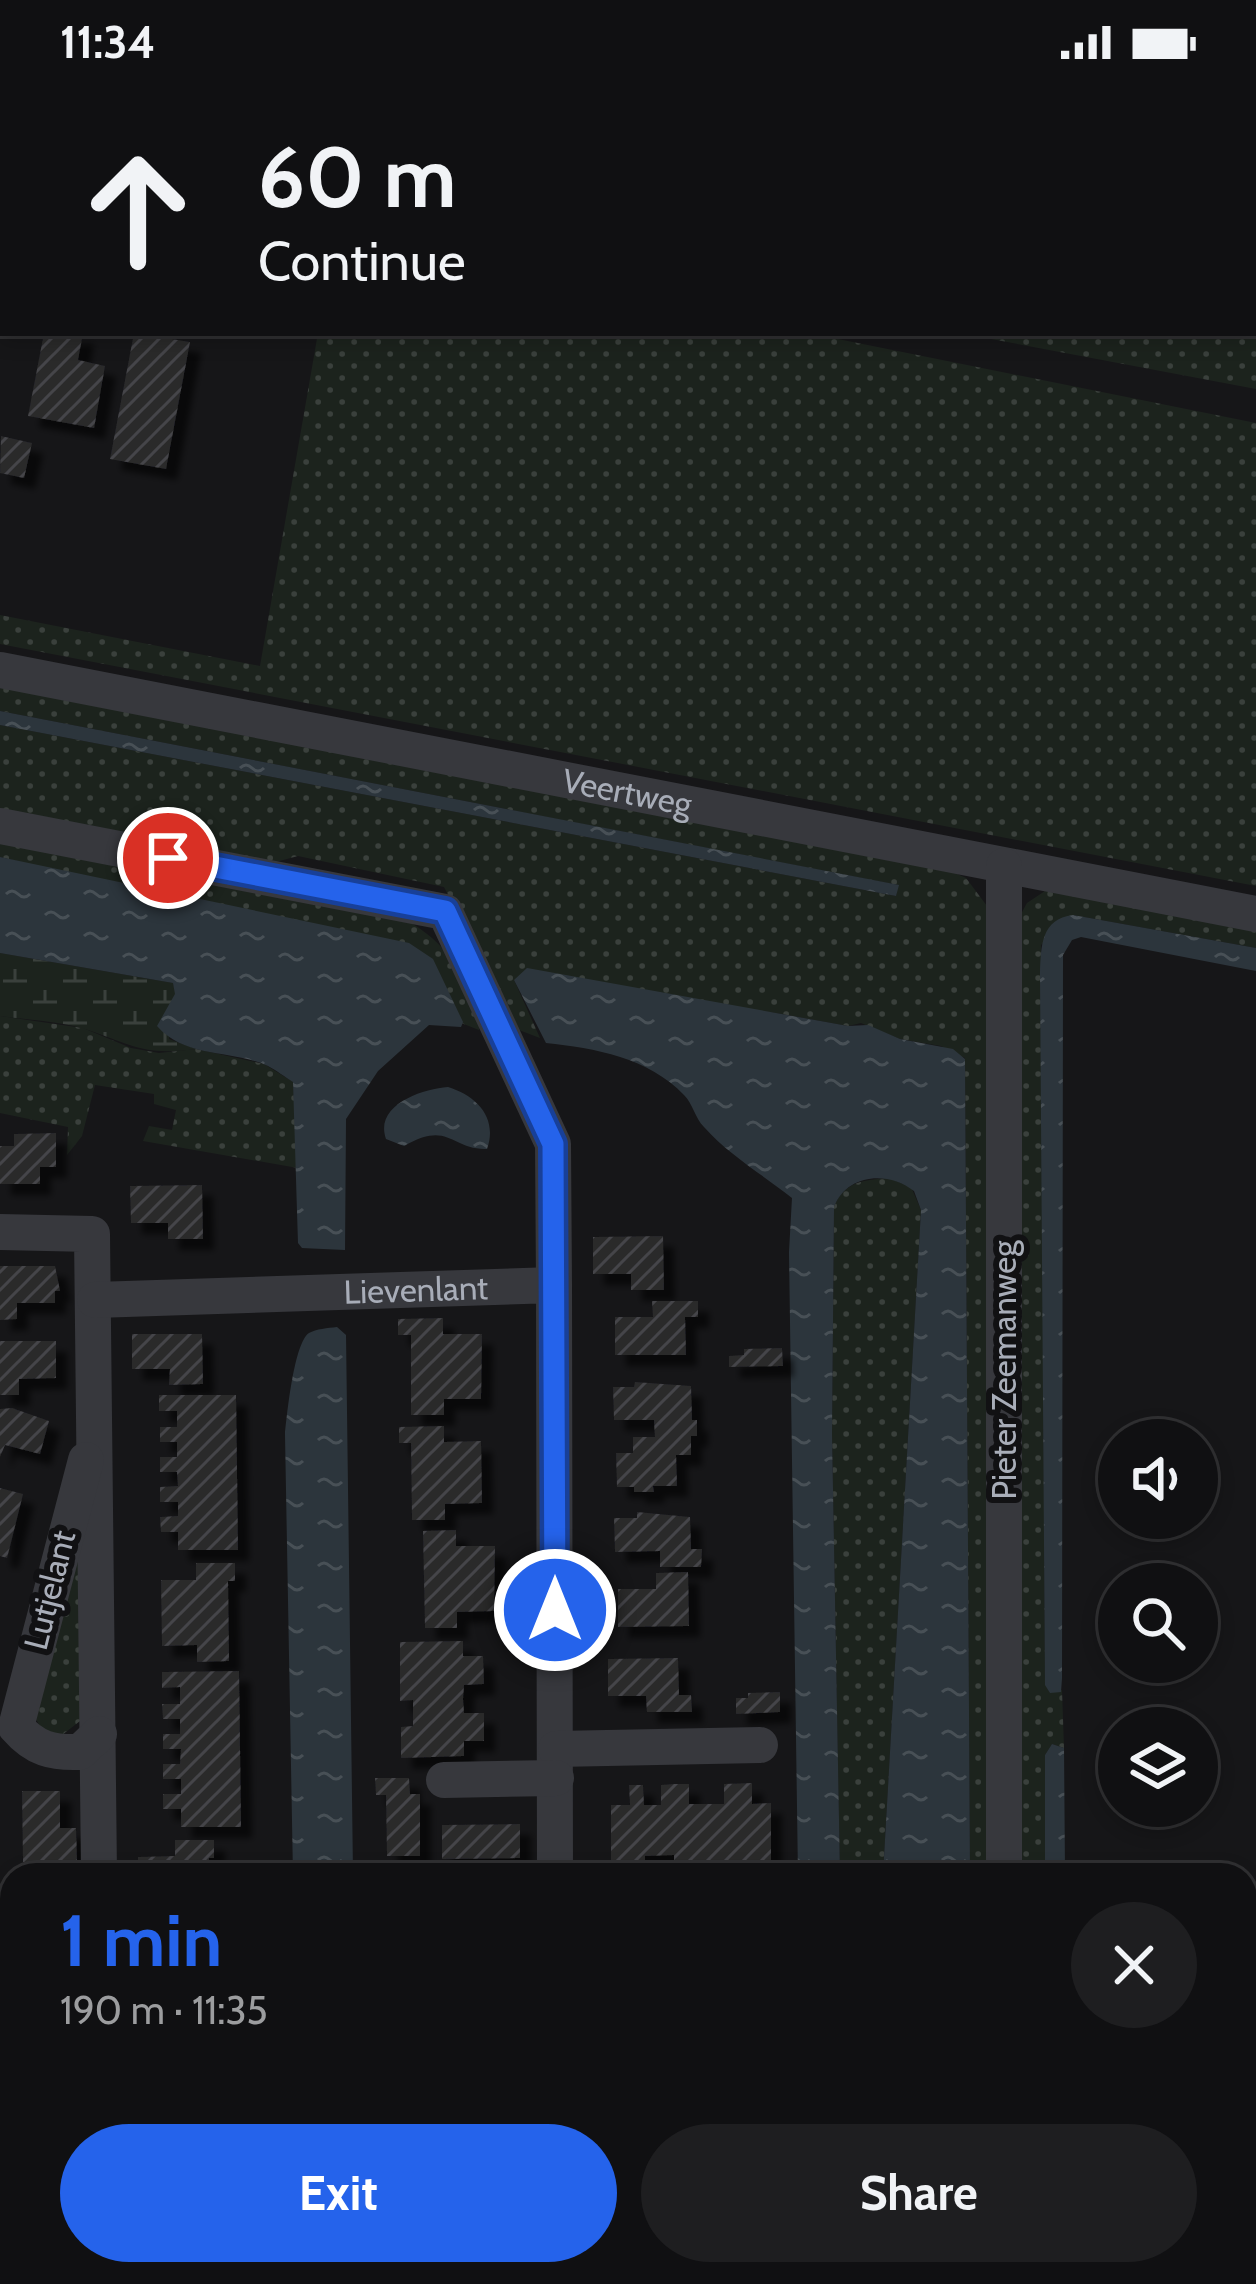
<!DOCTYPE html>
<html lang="en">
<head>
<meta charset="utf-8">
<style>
  body { margin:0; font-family:Cabin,sans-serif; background:#1e1e20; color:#f1f3f6; height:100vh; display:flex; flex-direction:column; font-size:45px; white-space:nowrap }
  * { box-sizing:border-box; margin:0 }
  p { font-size:39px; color:#9c9d9f }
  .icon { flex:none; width:66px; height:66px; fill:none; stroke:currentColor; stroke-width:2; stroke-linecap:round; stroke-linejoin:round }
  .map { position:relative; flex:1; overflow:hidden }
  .sheet { position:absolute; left:0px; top:1779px; width:1257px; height:423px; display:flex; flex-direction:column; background:#101012; border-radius:36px 36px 0 0; box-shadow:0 6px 18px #0003,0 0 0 3px #303032 }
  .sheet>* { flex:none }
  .banner { position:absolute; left:0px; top:0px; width:1257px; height:252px; box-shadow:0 6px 18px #0003,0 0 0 3px #303032; background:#101012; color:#f1f3f6; overflow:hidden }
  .controls { position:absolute; left:1098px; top:1335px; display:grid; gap:24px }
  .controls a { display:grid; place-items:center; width:120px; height:120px; border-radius:50%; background:#101012; box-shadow:0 6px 18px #0003,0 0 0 3px #303032; font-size:60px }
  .pin { position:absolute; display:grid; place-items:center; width:102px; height:102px; color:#fff; margin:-51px; border:6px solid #fff; border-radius:50%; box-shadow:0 3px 12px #0007 }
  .me { position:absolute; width:132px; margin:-66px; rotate:0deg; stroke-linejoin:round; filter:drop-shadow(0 0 9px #0008) }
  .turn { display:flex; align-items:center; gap:42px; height:252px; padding:0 60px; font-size:54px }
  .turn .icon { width:156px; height:156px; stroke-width:2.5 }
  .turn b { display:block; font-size:84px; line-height:102px }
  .round { display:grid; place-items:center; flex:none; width:126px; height:126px; border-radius:63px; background:#1e1e20 }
  .headline { display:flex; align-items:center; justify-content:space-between; height:204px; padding:0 60px }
  h1 { font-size:72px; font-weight:700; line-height:90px; color:#2563eb }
  .button { display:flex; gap:24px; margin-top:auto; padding:24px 60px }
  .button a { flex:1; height:138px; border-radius:72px; background:#2563eb; color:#fff; font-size:48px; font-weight:700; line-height:138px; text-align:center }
  .button a+a { background:#1e1e20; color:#f1f3f6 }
  .status { display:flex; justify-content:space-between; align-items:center; height:84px; padding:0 60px; background:#101012; direction:ltr }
  .status svg { height:33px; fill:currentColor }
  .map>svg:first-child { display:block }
</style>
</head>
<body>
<div class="status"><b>11:34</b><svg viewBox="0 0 49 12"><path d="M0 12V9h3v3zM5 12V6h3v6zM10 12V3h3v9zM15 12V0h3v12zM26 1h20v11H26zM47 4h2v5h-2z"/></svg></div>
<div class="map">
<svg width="1256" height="2200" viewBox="0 0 1256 2200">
  <defs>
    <pattern id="grass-dots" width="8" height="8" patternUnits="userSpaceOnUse" patternTransform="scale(3)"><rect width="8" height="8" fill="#1c231d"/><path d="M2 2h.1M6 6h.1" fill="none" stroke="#3a403c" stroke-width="1.8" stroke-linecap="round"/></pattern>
    <pattern id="wetland-marsh" width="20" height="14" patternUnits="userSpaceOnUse" patternTransform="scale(3)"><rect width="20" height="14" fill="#1c231d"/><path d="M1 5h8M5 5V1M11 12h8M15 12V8" fill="none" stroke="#3a403c"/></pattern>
    <pattern id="water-ripples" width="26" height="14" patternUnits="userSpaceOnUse" patternTransform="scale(3)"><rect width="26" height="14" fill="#2c353c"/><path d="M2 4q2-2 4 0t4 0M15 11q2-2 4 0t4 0" fill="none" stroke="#485056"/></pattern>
    <pattern id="building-hatch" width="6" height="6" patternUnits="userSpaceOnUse" patternTransform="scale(3)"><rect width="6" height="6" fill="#29292c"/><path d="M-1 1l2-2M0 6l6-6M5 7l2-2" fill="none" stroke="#454548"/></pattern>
    <filter id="shadow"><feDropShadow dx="11" dy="11" stdDeviation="3" flood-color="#0009"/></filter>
  </defs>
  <rect width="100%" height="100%" fill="#161618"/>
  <path fill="url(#grass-dots)" d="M312,0H1256V305L959,249H1254V3H312Z
    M318,249H808L1256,339V802L0,560V531L260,582Z
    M0,599L951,787L966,794L987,822L996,1791H970L965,974L941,962L900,955L861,939L848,942L776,929L514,896L540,954L519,946L444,803L298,772L272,779L0,726V641L896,812L898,801L0,627Z
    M0,756L403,834C453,863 457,884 481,934L479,946L100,797L0,773Z
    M1045,807L1256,844V864L1073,831L1041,861L1045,1600L1050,1609L1062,1606L1064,1664L1052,1660L1045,1671V1791H1019L1021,830L1027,819Z
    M0,932L83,944L131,964L159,969L196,965L264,980L293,998L298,1084L143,1057L149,1042L172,1046L176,1026L154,1020V1010L95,1001L82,1052L67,1071L68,1043L0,1029Z
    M888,1094L911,1103L921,1126L883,1791H840L832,1350L834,1123C844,1097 865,1096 888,1094Z
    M78,1447L80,1637L62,1651L43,1647L34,1632Z"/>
  <path fill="url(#wetland-marsh)" d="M0,869L173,899L176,910L169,955L196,965C143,972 133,961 85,945C59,937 28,936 0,932Z"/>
  <path fill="url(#water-ripples)" d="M0,627L899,801L896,812L0,641Z
    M0,773L409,859L433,875L463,938L461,943L429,941L378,987L346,1035L345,1166L302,1164L298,1159L293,998C285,993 276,986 268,982C231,965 186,975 157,942L175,910L173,899L0,869Z
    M1073,831L1256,864V887L1081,853L1072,856L1063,871L1062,1594L1061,1608L1050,1609L1045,1601L1040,889C1041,862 1041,835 1073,831Z
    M527,884L848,942L868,941L900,955L953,965L965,975L970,1791H883L921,1126L914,1107C889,1087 847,1089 834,1123L832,1350L840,1791H798L789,1168L792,1114C762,1090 730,1072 704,1043C695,1034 693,1020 684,1011C649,974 595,964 546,959L514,896Z
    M448,1003C477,1012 498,1034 487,1065C450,1066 450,1036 404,1062L386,1055C374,1021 422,1005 448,1003Z
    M337,1243L346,1251L353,1791H293L285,1350C287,1331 294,1259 309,1249C316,1245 328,1244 337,1243Z
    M1052,1660L1064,1664L1065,1791H1045V1671Z"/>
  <path fill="url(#building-hatch)" filter="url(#shadow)" d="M44,249H83L78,276L105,282L94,344L28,332Z
    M134,249L190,258L166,385L110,375Z
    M1,352L32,359L24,394L0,389Z
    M56,1049V1083H40V1100H0V1062H14V1050Z
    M202,1101L203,1155H168V1139H131L130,1102Z
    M663,1152L664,1206H631V1190H593V1153Z
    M0,1182H55L60,1207H55V1219H17V1235L0,1236Z
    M652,1217H698V1233H685L686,1271H615V1233H653Z
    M443,1234V1250H482L481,1315H444V1331H411V1251H398V1235Z
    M132,1250H202L203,1300L169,1301L170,1285H132Z
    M0,1257H56V1294L19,1295V1311H0Z
    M782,1264L783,1282L729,1283V1272L744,1271V1265Z
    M635,1298L691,1302L692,1336H697V1352H691V1371H676L677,1402H653L654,1408H634V1403H617L616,1369H633V1353H655L654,1336H614L613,1303H634Z
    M159,1311H236L238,1466H178V1448H161L160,1433L178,1432V1418H160V1403L178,1402L177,1388H160V1373H177V1358H160V1343H177V1327H159Z
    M12,1324L49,1337L40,1370L5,1361L0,1373V1325Z
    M444,1342V1358L481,1357L482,1419L445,1420V1436H412L411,1359H399V1343Z
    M0,1404L23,1410L7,1474L0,1472Z
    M637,1428L690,1433L691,1465H702L701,1483H660V1467L615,1468L614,1434H637Z
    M456,1446V1462H495L494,1527L457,1528V1544H425L423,1447Z
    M196,1479H235V1497H228L229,1577L197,1578V1561L162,1562L161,1496H196Z
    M688,1488L689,1542L618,1543V1505H656V1489Z
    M463,1557V1572H483L484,1600L464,1601L463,1615L464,1629H484V1657H464V1672L401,1674V1643L413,1642V1616L400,1617V1558Z
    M678,1574L679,1611H691L692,1628H647L646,1612H608V1575Z
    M239,1587L241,1743H181V1725H163V1710H181V1695H163V1680H180L181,1665H163V1650H180V1635H163L162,1620H180V1603L162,1604V1588Z
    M780,1608V1628L736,1630V1614H748V1609Z
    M375,1694H409L410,1710H420V1772H387L386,1711H376Z
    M752,1699V1720L771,1719V1783L674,1784V1771L645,1772V1784L611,1785V1721H630L629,1701H643L644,1721H661V1701L674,1700H689V1720H724V1700Z
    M22,1707H60V1744H76L77,1778H23Z
    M520,1740V1774L442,1775V1741Z
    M175,1756H214V1774H209V1791H138V1773L175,1772Z
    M0,1967H9V1977H12V2033H7V2000H0Z
    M30,2190H177V2200H30Z
    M445,2190H496V2200H445Z"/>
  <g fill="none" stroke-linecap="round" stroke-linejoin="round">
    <path stroke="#3d3f44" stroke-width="6" stroke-dasharray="6 9" stroke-linecap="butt" d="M0,2162L12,2161
      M190,2190V2200"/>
    <g stroke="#37383d" stroke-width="36">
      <path id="s1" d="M0,586L1256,830"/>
      <path d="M0,742L445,828L553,1060L554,1201"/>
      <path d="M1004,782V1791"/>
      <path d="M0,1148L92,1150L99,1791"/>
      <path id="s2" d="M95,1216L554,1201L555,1791"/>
      <path d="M86,1376L16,1643C35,1665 52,1669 80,1668L99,1650"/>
      <path d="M556,1665L760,1661"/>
      <path d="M444,1696L556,1694"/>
      <path d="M0,2068H12"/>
      <path d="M561,2190V2200"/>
      <path d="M1006,2190V2200"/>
    </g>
  </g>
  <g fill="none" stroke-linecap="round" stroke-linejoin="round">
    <g stroke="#184099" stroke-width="30">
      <path id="route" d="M168,774L445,827L553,1060L555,1526"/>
    </g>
    <use href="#route" stroke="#2563eb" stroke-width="21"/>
  </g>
  <g text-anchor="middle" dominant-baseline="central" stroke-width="12" stroke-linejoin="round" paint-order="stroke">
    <g font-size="33" fill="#a8adb8" stroke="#111113">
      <text stroke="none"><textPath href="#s1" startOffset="639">Veertweg</textPath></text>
      <text stroke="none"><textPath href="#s2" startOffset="321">Lievenlant</textPath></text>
      <text transform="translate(1004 1286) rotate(-90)">Pieter Zeemanweg</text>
      <text transform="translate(49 1506) rotate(-76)">Lutjelant</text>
    </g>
  </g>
</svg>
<div class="controls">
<a><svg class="icon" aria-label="sound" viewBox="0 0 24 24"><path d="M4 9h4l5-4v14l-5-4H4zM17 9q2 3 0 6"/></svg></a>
<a><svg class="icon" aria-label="search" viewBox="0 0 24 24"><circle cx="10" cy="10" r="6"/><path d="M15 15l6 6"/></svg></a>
<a><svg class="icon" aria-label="layers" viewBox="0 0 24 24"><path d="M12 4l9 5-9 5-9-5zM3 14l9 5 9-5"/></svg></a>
</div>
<div class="pin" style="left:168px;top:774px;background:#d93025"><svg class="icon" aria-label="arrive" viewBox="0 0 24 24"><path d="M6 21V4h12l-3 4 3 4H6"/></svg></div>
<svg class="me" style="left:555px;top:1526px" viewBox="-20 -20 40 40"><circle r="17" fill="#2563eb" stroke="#fff" stroke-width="3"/><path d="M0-11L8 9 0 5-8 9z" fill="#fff"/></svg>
<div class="banner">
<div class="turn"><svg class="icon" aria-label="ahead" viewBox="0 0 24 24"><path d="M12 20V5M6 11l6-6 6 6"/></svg><div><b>60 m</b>Continue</div></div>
</div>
<section class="sheet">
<div class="headline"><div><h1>1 min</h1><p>190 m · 11:35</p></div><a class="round"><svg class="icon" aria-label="close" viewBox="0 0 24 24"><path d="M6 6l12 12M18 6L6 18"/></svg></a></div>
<div class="button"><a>Exit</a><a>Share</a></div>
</section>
</div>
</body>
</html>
